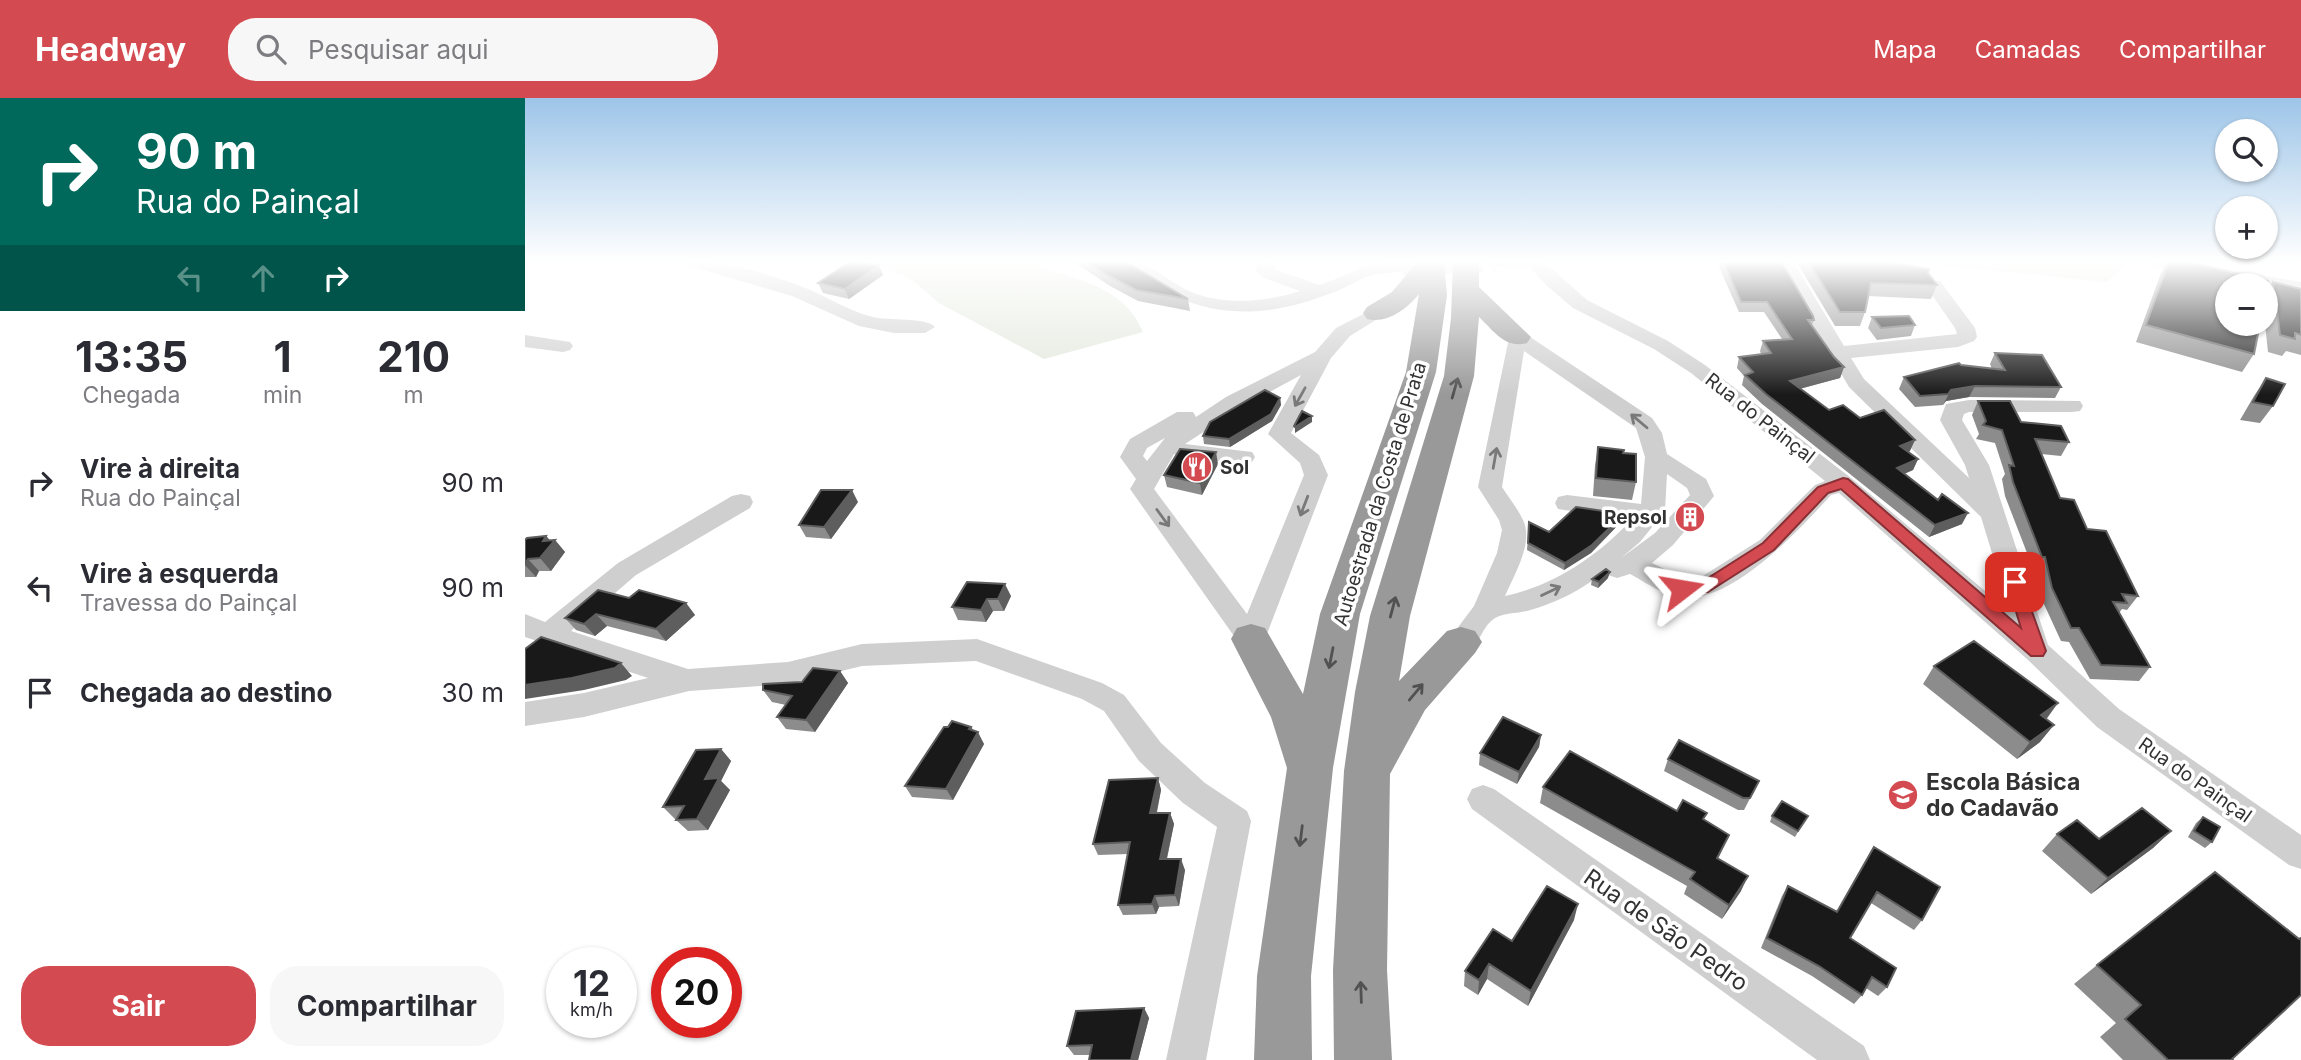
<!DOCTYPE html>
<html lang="pt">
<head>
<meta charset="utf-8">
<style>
  body { margin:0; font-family:Inter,sans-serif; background:#f7f7f7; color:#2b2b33; height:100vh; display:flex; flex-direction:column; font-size:26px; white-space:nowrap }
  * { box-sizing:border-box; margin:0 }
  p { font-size:23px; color:#7c7c81 }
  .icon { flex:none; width:38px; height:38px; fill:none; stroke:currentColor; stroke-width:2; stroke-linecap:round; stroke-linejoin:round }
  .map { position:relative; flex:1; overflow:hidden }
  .side { display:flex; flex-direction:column; background:#fff; width:525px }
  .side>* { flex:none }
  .top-card { background:#00695c; color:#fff; overflow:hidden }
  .fabs { position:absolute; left:1690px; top:21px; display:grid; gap:14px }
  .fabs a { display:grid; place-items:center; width:63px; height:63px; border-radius:50%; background:#fff; box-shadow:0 2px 5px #0004; font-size:35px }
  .speed { position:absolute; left:21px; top:849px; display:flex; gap:14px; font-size:35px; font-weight:700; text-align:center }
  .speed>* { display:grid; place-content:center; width:91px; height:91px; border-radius:50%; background:#fff; box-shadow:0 2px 5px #0004; line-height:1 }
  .speed small { font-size:18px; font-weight:400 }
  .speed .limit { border:10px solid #d22; background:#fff; color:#111 }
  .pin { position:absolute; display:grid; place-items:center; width:60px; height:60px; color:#fff; margin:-30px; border-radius:14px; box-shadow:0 4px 10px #0006 }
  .me { position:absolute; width:77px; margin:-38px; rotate:76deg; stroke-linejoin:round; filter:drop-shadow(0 0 5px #0008) }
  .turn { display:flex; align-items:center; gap:24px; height:147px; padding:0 21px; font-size:32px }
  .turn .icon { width:91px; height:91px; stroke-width:2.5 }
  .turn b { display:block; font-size:49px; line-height:60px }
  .lanes { display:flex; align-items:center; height:66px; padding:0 21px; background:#0003; justify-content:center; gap:35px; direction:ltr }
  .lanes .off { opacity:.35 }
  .eta { display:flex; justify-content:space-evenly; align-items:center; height:119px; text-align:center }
  .eta b { font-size:42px; font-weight:700; line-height:49px }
  .cta { display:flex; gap:14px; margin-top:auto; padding:14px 21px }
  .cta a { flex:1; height:80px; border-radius:28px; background:#d44a51; color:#fff; font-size:28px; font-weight:700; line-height:80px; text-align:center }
  .cta a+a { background:#f7f7f7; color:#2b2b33 }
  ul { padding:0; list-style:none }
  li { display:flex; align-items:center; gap:21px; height:105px; padding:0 21px }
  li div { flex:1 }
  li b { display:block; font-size:26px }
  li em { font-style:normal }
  header { display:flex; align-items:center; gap:42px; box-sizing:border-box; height:98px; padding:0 35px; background:#d44a51; color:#fff }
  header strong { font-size:33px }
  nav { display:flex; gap:38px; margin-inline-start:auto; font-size:24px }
  .search { width:490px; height:63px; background:#f7f7f7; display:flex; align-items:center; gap:18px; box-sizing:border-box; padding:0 24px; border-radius:28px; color:#7c7c81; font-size:26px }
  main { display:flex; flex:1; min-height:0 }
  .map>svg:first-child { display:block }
</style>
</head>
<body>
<header>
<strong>Headway</strong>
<div class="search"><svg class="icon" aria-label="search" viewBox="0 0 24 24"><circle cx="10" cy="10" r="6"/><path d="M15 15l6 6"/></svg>Pesquisar aqui</div>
<nav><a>Mapa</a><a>Camadas</a><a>Compartilhar</a></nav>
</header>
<main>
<section class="side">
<div class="top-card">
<div class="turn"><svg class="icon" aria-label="right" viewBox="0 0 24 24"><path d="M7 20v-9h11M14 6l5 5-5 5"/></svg><div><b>90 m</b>Rua do Painçal</div></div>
<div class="lanes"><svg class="icon off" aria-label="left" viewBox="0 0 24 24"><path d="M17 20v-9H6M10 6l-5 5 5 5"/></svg><svg class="icon off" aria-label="ahead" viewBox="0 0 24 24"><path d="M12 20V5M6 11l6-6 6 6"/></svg><svg class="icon" aria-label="right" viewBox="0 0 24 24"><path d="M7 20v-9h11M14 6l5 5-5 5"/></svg></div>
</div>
<div class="eta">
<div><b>13:35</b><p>Chegada</p></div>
<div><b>1</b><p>min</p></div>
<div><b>210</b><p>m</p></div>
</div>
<ul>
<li><svg class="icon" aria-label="right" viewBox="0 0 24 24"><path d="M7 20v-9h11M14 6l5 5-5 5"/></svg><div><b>Vire à direita</b><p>Rua do Painçal</p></div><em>90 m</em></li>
<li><svg class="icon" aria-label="left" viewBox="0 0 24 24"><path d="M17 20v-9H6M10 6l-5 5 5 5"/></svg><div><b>Vire à esquerda</b><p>Travessa do Painçal</p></div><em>90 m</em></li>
<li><svg class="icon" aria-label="arrive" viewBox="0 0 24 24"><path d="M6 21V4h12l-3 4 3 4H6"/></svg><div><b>Chegada ao destino</b></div><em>30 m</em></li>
</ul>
<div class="cta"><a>Sair</a><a>Compartilhar</a></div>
</section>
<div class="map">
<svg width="1776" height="962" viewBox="0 0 1776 962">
  <rect width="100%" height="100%" fill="#fff"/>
  <path fill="#e2e8dc" d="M336,163H497C541,180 598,184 618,234L519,261L414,205L385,180Z
    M1373,163H1605L1582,184Z"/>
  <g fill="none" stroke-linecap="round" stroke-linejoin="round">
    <path stroke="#d6d6d6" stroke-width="20" stroke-dasharray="20 10" stroke-linecap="butt" d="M878,167L970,164"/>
    <path fill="#cfcfcf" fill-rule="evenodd" d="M158,163C191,160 252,178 283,191C304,200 326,214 348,219C362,223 402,219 410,229L400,235H369L334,228L267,198L161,167Z
      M591,163C623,160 637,180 664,193C698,208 741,204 775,193L737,179L730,171L735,163H753L749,171L794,187C826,177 847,159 884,163L887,167C877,178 855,173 841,179C831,183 822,189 812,193C746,219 689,224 627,186C615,180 599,173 591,163Z
      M962,163H1018L1062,202L1143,243L1180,267L1326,380L1485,514L1456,419L1324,289L1250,163H1268L1319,248L1432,236L1430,230L1400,187L1403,183H1415L1450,230L1452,239L1449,243L1433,249L1326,260L1339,281L1444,380L1440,367L1415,322L1421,306L1444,302L1555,303L1558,308L1555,313L1547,314H1444L1439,316L1437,322L1464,367L1523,547L1594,611L1776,737V771L1764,767L1572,629L1502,561L1314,395L1306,397C1274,432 1209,503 1159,500C1141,499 1120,484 1105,476L1092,480L1083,477L1080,473C1059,491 1029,506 1002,513C993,515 978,515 970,520C952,531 956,561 926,551L922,544L949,508L972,455L977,432L974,422L953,389L985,235H999L1127,320L1137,335L1142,356L1181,381L1189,398L1185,403L1148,447L1127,465L1160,481H1173L1235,442L1290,387L1300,383L1166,275L1129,251L1048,210L1021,187L1005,169L964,168ZM999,253L1111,330L1120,359L1116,406L1042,397L1033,399L1030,405L1033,411L1106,422C1073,458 1028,488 980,498C989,477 1009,445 998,422C993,411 984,400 977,389ZM1142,376L1162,390L1165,397L1130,435L1096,460L1115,444L1140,413Z
      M1618,163H1655L1776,184V194L1627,168Z
      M852,209L862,215L825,238L806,260L766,335L794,357L803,377L740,541L736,548L726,551L716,548L605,391L611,381L595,359L605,341L652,314H668L671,319L701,299L790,254L811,230ZM776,277L743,336L775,365L779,377L722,516L629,391L649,356L658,360L719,366L727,364L730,359L727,354L660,346L717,309ZM640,340L622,363L618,358L622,350Z
      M0,237L45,244L48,248L45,252L38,254L0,249Z
      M216,396L225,398L228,404L225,410L111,477L46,533L163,571L263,564L337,546L452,541L577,585L599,597L636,645L680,685L722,713L726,723L681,962H641L692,729L658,705L614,663L579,613L557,601L451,563L337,568L263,586L164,593L59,619L0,628V604L59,595L123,580L0,539V516L20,524L93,465L207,398Z
      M958,687L969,691L1339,948L1345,962H1292L947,711L942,701L947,691Z"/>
    <path fill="#999" fill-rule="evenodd" d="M893,163H919L922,197L911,274L835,516L808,670L786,878L787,962H729L732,878L762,670L746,619L706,541L712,530L726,526L740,530L778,596L795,516L881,274L894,196C882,211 862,226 842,221L838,215L842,209L867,194Z
      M928,163H954V189L1006,239L1002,245C980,251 969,233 954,219L949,278L885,518L874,583L922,533L936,529L950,533L957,544L950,555L900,612L865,676L862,872L867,962H809L808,872L819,673L830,594L845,518L919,278L926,220Z"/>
  </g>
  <path fill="#8c8c8c" d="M544,163H600L663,201L665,213L613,203L585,188L552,166Z
    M1195,163H1256L1289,222L1287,227L1309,259L1319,269L1315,280L1275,291L1304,312L1385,353L1383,354L1393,361L1388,372L1379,376L1437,426L1404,439L1237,306L1217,287L1219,278L1212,270L1214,259L1236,256L1235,253L1238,243L1257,241L1239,214H1214L1194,169Z
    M1271,163H1361L1403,175L1412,187L1406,201L1343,198L1340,214L1335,228H1310Z
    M1643,163H1660L1729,256L1717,274L1611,244L1636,175Z
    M354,167L358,177L324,201L298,195L293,185Z
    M1748,184L1776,191V257L1761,253L1757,258L1743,254L1740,226H1741V194Z
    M1347,219L1390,227L1386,238L1352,242L1343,230Z
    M1470,255L1536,289L1530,300L1444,299L1421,303L1418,307L1390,309L1374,291L1379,279L1436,267L1467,271L1465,266Z
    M1741,280L1748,308L1735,325L1715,322L1729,298Z
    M755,300L756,307L747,323L705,349L679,346L678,338Z
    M1453,303L1496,324L1544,344L1536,358L1516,356L1535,400L1562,431L1613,498L1602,512L1597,511L1594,515L1625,569L1614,583L1565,581L1544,544L1536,543L1518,504L1512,473H1509L1480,398L1477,381L1480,376L1470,345L1451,341L1454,336L1447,317Z
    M1073,349L1098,355L1111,384L1107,402L1068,398L1070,367Z
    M693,366L677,397L642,389L639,377Z
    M333,404L306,441L281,439L274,427Z
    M1099,416L1097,423L1066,455L1039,472L1002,452L1004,424L1024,434Z
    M21,438L25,442H30L40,454L26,473H14L11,479H0V442Z
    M1083,480L1073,490L1066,487L1067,481Z
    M442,484L486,498L479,513H468L461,524L433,522L427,509Z
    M104,500L161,505L170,517L141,543L82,528L70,538L51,532L40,520Z
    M1409,568L1521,621L1515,644L1492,661L1398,586Z
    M315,573L323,585L290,634L261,631L252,619L261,607L247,604L238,592L277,584Z
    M446,629L459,646L428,702L387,699L380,688Z
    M1016,637L1014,649L992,686L954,667L955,655Z
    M196,651L206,663L196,683L205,692L183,732L163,733L151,722L152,721H150L138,709Z
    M1143,661L1234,683L1219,712H1213L1139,673Z
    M633,680L636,692L632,715H645L649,726L642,761L660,772L654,808L634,809L631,816L598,817L593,807L603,756L573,757L568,746Z
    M1018,689L1152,713L1179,722L1204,737L1193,761L1216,793L1197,821L1159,796L1162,788L1015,705Z
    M1247,718L1279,724L1270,739L1245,724Z
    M1678,719L1687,744L1680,750L1663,739L1671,725Z
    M1646,733L1628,750L1566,796L1517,753L1532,736L1574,741Z
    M1349,749L1397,822L1389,832L1346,805L1325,840L1362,889L1353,898L1341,890L1337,897L1329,906L1287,878L1236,850L1257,798L1263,788L1312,813Z
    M1049,822L1003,908L962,881L953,897L939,888L940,873L987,843Z
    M1776,839V897L1707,961L1708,962H1598L1575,939L1591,925L1549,886L1572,867L1773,841Z
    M619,910L624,920L613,962H564L565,957H549L542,948Z"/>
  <path fill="#5e5e5e" d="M354,167L358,177L324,201L320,191Z
    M1319,269L1315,280L1262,294L1265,283Z
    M1450,288L1444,299L1421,303L1418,307L1426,292Z
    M755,300L756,307L747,323L705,349L704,341Z
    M787,318V324L770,335V329Z
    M1390,342L1385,353L1370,359L1375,348Z
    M691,354L693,366L677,397L675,385Z
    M1393,361L1388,372L1367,381L1372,370Z
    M327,392L333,404L306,441L299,429Z
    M1443,415L1437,426L1404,439L1410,427Z
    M1099,416L1097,423L1066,455L1039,472L1040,465Z
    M21,438L27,445L30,442L40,454L26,473L15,460L18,443Z
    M3,461L14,473L11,479L0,467Z
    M1085,474L1083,480L1073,490L1074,484Z
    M480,486L486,498L479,513L473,501Z
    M462,501L468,513L461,524L456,512Z
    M161,505L170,517L141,543L131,531Z
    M71,516L82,528L70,538L59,526Z
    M96,565L107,578L101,582L59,592L0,601V587Z
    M315,573L323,585L290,634L281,622Z
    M1533,605L1520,623L1516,617Z
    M1529,627L1515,644L1492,661L1505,644Z
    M446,629L451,638L453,634L459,646L428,702L421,691Z
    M1016,637L1014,649L992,686L994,674Z
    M196,651L206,663L196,683L205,692L183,732L172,721L180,681Z
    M633,680L636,692L629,726L625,715Z
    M645,715L649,726L639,773L635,761Z
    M1646,733L1628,750L1566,796L1583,780Z
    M656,761L660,772L654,808L650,797Z
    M1223,778L1216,793L1197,821L1204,807Z
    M630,798L634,809L631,816L627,806Z
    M1053,806L1049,822L1003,908L1006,893Z
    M964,866L962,881L953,897L954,882Z
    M619,910L624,920L613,962H606Z"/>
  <path fill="#191919" stroke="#5e5e5e" stroke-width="2" d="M326,163L354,167L320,191L293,185Z
    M560,163H600L663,201L611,192L582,177Z
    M1198,163H1256L1288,218L1289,222H1283L1309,259L1319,269L1265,283L1304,312L1318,307L1335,320L1359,312L1390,342L1375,348L1393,361L1372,370L1413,402L1417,396L1443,415L1410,427L1241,296L1220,277L1228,274L1214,259L1246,255L1238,243L1267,241L1242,204H1216Z
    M1283,163H1361L1404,171L1403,175L1412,187L1346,185L1340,214H1315Z
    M1644,163H1660L1743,183L1741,193V187H1703V226H1735L1729,256L1621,227Z
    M1748,184L1776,191V237L1770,235V241L1755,237Z
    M1384,218L1390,227L1356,230L1347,219Z
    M1470,255L1517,257L1536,289L1450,288L1426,292L1423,296L1395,298L1379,279L1434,265L1436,267L1480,272Z
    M1741,280L1760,286L1748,308L1728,304Z
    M740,292L755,300L746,316L704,341L678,338L685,324Z
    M1453,303H1485L1496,324L1536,328L1544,344L1510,341L1535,400L1549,402L1562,431L1581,433L1613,498L1597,496L1602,505L1588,504L1625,569L1576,567L1554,530H1546L1527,490L1520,459H1517L1488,384L1484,367L1489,368L1477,332L1458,327L1461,323Z
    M777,313L787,318L770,329L769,328Z
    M1073,349L1099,352L1098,355L1111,356V384L1071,380Z
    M655,351L691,354L675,385L639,377Z
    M296,392H327L299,429L274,427Z
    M1051,409L1099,416L1067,447L1040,465L1003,445L1004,424L1024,434Z
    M21,438L18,443L30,442L15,460L3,461L0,466V442L2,440Z
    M1081,471L1085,474L1074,484L1067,481Z
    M442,484L480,486L473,501H462L456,512L427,509Z
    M73,492L104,500L114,492L161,505L131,531L71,516L59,526L40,520Z
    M16,539L96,565L90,570L47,580L0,587V551Z
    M1449,543L1533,605L1516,617L1529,627L1505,644L1409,568Z
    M288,570L315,573L281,622L252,619L267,598L238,592V586L277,584Z
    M978,619L1016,637L994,674L955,655Z
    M427,623L446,629L444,631L453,634L421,691L380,688L419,629H423Z
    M1154,642L1234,683L1225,700H1218L1143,661Z
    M196,651L180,681L194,680L172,721L151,722L159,708L138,709L171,652Z
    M1045,653L1152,713L1158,702L1182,715L1178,721L1204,737L1192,760L1223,778L1204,807L1165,781L1170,774L1018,689Z
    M633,680L625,715H645L635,761H656L650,797L630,798L627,806L593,807L605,744L568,746L584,682Z
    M1257,703L1283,718L1273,733L1247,718Z
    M1617,710L1646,733L1583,780L1532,736L1552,722L1574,741Z
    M1678,719L1695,729L1687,744L1669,733Z
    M1349,749L1415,789L1397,822L1352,794L1325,840L1371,870L1362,889L1347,879L1337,897L1294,868L1242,840L1263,788L1312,814Z
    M1690,774L1774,841L1776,840V897L1707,961L1708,962H1643L1600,921L1616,907L1572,867Z
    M1022,788L1053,806L1006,893L964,866L954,882L940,873L968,831L987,843Z
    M619,910L606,962H564L567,947L542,948L551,913Z"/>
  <defs><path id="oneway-shaft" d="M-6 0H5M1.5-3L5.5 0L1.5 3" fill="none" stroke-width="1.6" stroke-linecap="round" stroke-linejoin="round" transform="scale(1.75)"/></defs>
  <g stroke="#515151">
    <use href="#oneway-shaft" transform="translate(930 290) rotate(-74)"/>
    <use href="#oneway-shaft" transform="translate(868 509) rotate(-75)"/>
    <use href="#oneway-shaft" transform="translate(806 560) rotate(101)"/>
    <use href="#oneway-shaft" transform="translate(891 594) rotate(-50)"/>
    <use href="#oneway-shaft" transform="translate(776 738) rotate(97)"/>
    <use href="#oneway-shaft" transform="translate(836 894) rotate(-92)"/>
  </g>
  <g stroke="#797979">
    <use href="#oneway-shaft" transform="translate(775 299) rotate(119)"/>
    <use href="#oneway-shaft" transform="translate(1114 323) rotate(-140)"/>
    <use href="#oneway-shaft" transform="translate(970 360) rotate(-80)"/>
    <use href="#oneway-shaft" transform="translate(779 408) rotate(111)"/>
    <use href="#oneway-shaft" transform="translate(638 420) rotate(54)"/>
    <use href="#oneway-shaft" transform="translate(1026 493) rotate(-25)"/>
  </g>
  <linearGradient id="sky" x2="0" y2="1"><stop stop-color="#9dc5e8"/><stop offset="0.55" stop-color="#fff"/><stop offset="1" stop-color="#fff" stop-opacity="0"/></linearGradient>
  <rect width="1776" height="297" fill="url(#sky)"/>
  <path fill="#d44a51" stroke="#8a3035" stroke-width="2" d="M1318,380L1323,381L1496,530L1482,484L1484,480H1495L1521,553L1518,558H1506L1316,391L1303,395L1249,452L1183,494L1151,495L1149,491L1151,487L1175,485L1238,445L1293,389Z"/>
  <defs>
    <g id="restaurant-disc" transform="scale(1.575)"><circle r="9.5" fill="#d44a51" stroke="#fff"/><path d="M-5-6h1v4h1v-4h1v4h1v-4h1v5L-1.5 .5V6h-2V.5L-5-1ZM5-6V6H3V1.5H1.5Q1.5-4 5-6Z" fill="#fff"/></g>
    <g id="building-disc" transform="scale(1.575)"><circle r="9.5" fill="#d44a51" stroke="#fff"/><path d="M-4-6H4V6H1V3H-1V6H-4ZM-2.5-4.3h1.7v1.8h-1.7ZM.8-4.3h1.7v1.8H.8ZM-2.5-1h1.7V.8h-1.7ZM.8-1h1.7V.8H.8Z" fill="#fff"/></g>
    <g id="school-disc" transform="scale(1.575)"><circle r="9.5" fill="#d44a51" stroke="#fff"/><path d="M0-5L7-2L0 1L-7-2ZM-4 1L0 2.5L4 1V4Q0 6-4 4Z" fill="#fff"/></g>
  </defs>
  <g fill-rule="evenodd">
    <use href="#restaurant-disc" x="672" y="369"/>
    <use href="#building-disc" x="1165" y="419"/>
    <use href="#school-disc" x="1378" y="697"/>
  </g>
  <g text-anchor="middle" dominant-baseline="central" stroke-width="7" stroke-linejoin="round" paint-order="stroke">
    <g font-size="19" fill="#323232" stroke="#fff">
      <text transform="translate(1235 320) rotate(38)">Rua do Painçal</text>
      <text transform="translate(855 396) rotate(-73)">Autoestrada da Costa de Prata</text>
      <text transform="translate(1670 682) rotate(35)">Rua do Painçal</text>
    </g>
    <g font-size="19" font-weight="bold" fill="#323232" stroke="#fff" text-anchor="start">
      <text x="695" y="369">Sol</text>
      <text x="1142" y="419" text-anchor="end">Repsol</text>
    </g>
    <g font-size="23" font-weight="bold" fill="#323232" stroke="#fff" text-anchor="start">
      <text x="1401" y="684">Escola Básica<tspan x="1401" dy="26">do Cadavão</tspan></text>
    </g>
    <g font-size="23" fill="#323232" stroke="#fff">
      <text transform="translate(1141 832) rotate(35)">Rua de São Pedro</text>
    </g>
  </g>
</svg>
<div class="fabs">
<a><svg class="icon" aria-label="search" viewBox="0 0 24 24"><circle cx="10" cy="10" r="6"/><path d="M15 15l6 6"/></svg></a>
<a>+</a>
<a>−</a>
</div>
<div class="speed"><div>12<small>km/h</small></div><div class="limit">20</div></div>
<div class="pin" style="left:1490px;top:484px;background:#d93025"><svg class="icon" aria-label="arrive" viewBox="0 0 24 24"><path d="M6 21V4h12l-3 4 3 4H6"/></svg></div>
<svg class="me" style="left:1157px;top:491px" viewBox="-20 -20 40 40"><path d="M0-17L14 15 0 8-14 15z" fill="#d44a51" stroke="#fff" stroke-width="4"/></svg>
</div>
</main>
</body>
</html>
